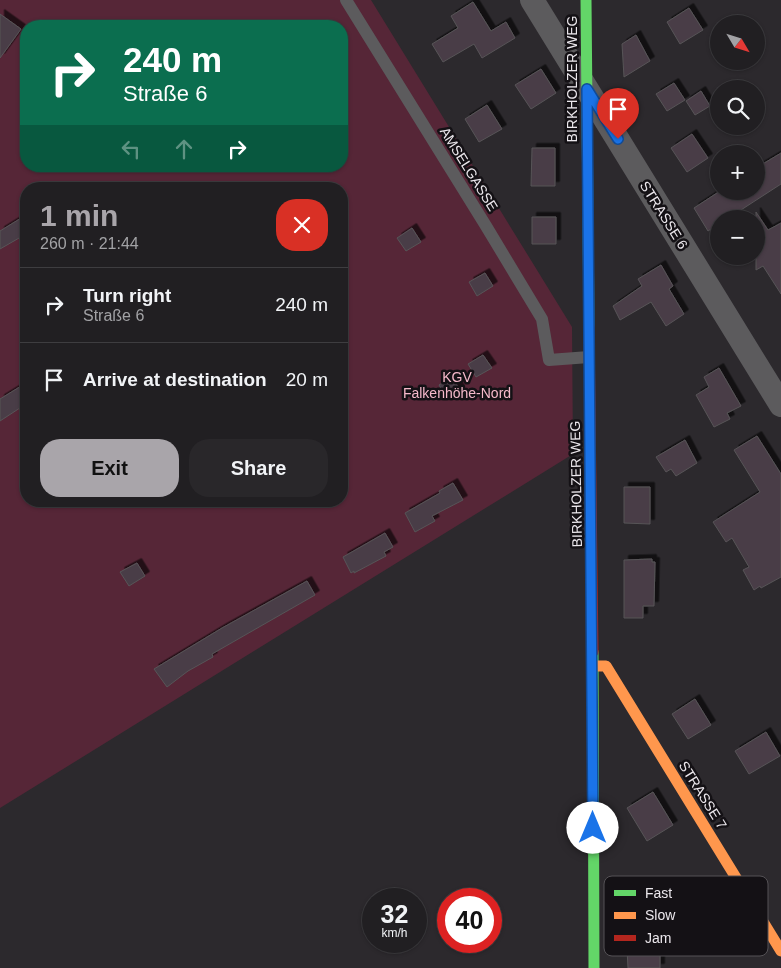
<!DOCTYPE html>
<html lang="en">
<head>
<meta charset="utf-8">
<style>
  body { margin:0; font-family:Arial,sans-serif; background:#29272a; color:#f1f3f6; height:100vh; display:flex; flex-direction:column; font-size:19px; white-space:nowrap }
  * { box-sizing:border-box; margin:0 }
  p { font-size:16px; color:#a2a2a5 }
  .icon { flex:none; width:28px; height:28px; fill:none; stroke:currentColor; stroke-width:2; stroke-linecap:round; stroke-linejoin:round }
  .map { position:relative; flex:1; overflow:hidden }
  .details { position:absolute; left:20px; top:182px; width:328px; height:325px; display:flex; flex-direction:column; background:#211f22; border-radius:20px; box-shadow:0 1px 4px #0004,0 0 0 1px #3e3d40 }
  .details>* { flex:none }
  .banner { position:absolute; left:20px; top:20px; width:328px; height:152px; border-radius:20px; box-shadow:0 1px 4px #0004,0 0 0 1px #3e3d40; background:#0b6e4f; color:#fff; overflow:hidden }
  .needle { width:32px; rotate:128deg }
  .buttons { position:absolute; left:710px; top:15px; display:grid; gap:10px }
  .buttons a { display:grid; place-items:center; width:55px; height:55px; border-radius:50%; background:#211f22; box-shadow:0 1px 4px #0004,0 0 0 1px #3e3d40; font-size:25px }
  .speed { position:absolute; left:362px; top:888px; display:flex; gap:10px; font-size:25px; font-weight:700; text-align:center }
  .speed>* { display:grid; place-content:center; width:65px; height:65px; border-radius:50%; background:#211f22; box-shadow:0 1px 4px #0004,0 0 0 1px #3e3d40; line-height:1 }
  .speed small { font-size:12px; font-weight:400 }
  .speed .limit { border:8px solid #d22; background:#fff; color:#111 }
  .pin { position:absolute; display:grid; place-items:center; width:42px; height:42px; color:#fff; margin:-51px -21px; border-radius:50% 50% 50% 0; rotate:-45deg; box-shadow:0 0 5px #0007 }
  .pin .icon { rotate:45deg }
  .me { position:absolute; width:55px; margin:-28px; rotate:0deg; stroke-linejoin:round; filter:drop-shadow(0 0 4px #0008) }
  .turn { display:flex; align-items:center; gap:18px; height:105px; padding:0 20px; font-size:22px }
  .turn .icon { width:65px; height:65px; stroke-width:2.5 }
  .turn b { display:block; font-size:35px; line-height:42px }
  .lanes { display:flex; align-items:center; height:48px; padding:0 20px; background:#0003; justify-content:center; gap:25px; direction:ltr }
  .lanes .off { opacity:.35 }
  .round { display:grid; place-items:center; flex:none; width:52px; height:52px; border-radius:20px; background:#29272a }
  .overview { display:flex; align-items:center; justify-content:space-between; height:85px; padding:0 20px }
  h1 { font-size:30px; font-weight:700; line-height:38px; color:#a9a5aa }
  .cta { display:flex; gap:10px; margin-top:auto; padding:10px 20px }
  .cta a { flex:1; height:58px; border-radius:20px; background:#a9a5aa; color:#111; font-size:20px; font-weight:700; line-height:58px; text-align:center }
  .cta a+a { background:#29272a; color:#f1f3f6 }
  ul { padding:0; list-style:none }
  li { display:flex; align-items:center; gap:15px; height:75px; padding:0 20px; border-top:1px solid #3e3d40 }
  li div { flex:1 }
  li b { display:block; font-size:19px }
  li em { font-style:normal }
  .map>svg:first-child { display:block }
</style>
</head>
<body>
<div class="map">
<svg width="781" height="968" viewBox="0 0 781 968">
  <defs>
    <filter id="shadow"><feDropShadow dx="4.5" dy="-4.5" stdDeviation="0" flood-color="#0009"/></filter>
  </defs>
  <rect width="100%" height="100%" fill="#2c292d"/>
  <path fill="#562637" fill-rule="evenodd" d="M0,0H371L572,327L573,454L0,808ZM26,26H341V166H26ZM26,189H341V501H26Z"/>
  <path fill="#493e47" stroke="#575457" filter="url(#shadow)" d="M473,2L491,31L506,22L515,38L482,58L474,44L443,62L432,44L458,28L451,16Z
    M689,8L703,30L680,44L667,22Z
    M0,14L21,29L0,58Z
    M636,35L650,61L624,77L622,44Z
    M541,69L556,93L531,109L515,85Z
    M674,83L685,100L667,111L656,94Z
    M701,91L710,106L695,115L686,101Z
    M487,105L502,129L479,142L465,119Z
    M692,134L708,158L687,172L671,148Z
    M532,148H555V186H531Z
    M781,153V184L727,219H719V224L708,231L694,208L720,191H756V168Z
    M756,212L768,230L781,223V294L763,266L756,270Z
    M26,215V234L0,249V231Z
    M532,217H556V244H532Z
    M412,228L421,242L406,251L397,238Z
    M661,265L673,286L669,289L684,314L666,326L651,302L620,320L613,306L642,286L638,279Z
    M485,273L493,286L477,296L469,282Z
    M483,355L492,368L476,377L468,364Z
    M719,368L741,406L727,413L730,419L714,427L696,395L709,387L704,377Z
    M452,377L460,390L447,399L439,385Z
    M26,383V404L0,421V399Z
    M757,436L781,474V577L761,588L760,586L754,590L743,570L749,567L732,538L726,542L713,522L760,492L734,450Z
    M685,440L697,463L676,476L671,469L666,472L656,457Z
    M453,483L463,500L432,516L435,521L415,532L405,513L440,493L439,491Z
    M624,487H650V524L624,523Z
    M385,533L393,547L384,552L386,556L354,573V571L351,573L343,557Z
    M652,559V562H655L654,606H643V618H624V560Z
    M137,563L145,576L129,586L120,572Z
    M307,581L315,595L212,654L213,657L188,671L167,687L154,669L222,628Z
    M695,699L711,725L688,739L672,714Z
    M766,732L780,756L749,774L735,751Z
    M653,792L673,825L647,841L627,808Z
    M660,948V968H628L627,949Z"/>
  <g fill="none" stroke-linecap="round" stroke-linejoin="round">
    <path stroke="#5c5b5d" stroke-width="12" d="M346,0L486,226L542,319L549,360L589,357"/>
    <path stroke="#5c5b5d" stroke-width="24" d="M532,0L781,405"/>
    <path stroke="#63d668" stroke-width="11" d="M586,0L589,326
      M593,652L594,968"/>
    <path stroke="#ff974d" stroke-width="11" d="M593,666H606L781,951"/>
    <path stroke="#b3261e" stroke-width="11" d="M589,326L593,652"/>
  </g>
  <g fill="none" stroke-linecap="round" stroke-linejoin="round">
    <g stroke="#114b97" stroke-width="12">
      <path id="route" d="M593,828L587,89L618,139"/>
    </g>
    <use href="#route" stroke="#1a73e8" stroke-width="9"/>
  </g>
  <g text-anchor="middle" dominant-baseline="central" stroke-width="5" stroke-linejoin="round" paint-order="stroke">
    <g font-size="14" fill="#ece8ed" stroke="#141115">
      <text transform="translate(572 79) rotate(-90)">BIRKHOLZER WEG</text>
      <text transform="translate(469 169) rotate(58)">AMSELGASSE</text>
      <text transform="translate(664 215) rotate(58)">STRASSE 6</text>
      <text transform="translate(576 484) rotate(-91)">BIRKHOLZER WEG</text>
      <text transform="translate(703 795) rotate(58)">STRASSE 7</text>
    </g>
    <g font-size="14" fill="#f5b9ca" stroke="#141115">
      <text x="457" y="377">KGV<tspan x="457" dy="16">Falkenhöhe-Nord</tspan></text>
    </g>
  </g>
  <rect x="604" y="876" width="164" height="80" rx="8" fill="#141115" stroke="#555256" stroke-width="1"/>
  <rect x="614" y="890" width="22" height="6" fill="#63d668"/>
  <rect x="614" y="912" width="22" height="7" fill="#ff974d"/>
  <rect x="614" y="935" width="22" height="6" fill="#b3261e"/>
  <g font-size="14" fill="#ece8ed">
    <text x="645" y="898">Fast</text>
    <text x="645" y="920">Slow</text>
    <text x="645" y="943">Jam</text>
  </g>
</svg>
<div class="buttons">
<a><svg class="needle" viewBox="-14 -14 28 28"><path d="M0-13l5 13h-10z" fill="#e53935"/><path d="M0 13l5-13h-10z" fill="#a2a2a5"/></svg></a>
<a><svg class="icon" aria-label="search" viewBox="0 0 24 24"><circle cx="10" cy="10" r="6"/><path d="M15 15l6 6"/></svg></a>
<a>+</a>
<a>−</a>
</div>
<div class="speed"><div>32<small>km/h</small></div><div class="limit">40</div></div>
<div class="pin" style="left:618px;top:139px;background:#d93025"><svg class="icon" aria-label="arrive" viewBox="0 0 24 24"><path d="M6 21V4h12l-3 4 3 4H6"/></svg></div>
<svg class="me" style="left:593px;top:828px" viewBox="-20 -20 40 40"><circle r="19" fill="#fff"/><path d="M0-13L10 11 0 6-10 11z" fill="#1a73e8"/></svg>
<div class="banner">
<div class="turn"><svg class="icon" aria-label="right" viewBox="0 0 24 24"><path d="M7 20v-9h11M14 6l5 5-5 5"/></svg><div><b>240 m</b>Straße 6</div></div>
<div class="lanes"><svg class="icon off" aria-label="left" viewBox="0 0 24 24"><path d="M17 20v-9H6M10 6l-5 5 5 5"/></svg><svg class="icon off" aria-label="ahead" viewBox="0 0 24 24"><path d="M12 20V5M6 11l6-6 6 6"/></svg><svg class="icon" aria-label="right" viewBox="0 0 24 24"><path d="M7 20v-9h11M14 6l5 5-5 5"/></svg></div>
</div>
<section class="details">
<div class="overview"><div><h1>1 min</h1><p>260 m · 21:44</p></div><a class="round" style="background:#d93025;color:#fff"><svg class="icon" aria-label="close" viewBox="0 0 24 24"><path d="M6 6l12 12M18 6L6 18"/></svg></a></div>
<ul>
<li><svg class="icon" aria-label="right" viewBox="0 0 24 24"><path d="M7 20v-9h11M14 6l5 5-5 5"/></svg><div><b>Turn right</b><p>Straße 6</p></div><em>240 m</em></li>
<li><svg class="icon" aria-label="arrive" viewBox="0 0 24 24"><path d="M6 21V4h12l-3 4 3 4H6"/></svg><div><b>Arrive at destination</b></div><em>20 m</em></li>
</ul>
<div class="cta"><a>Exit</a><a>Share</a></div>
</section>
</div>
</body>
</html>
